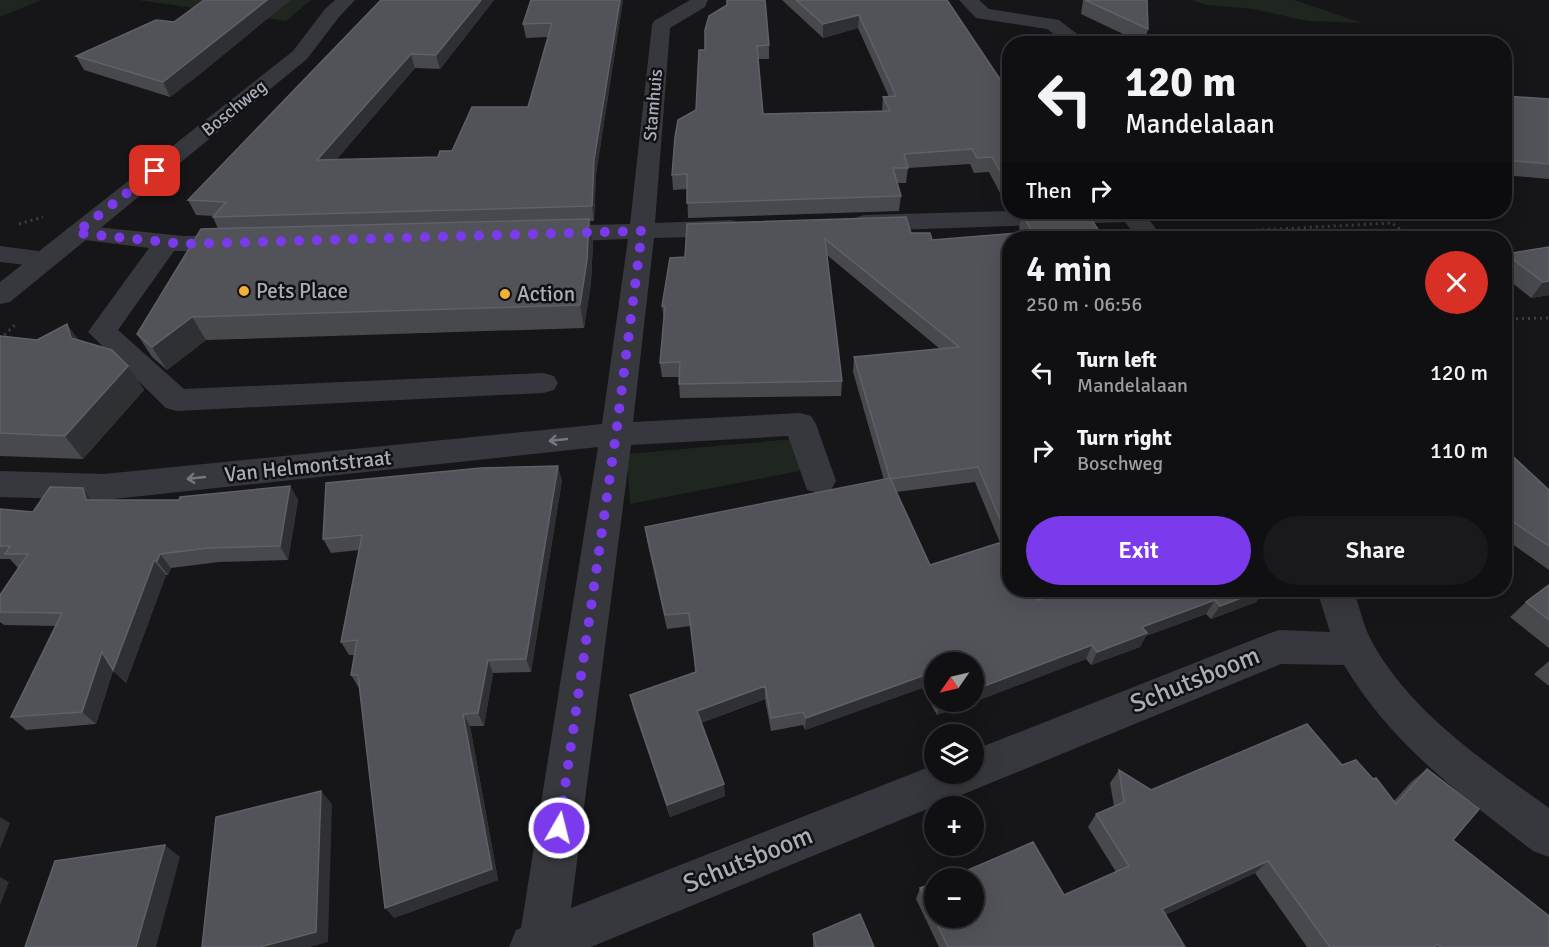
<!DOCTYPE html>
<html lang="en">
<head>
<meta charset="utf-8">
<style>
  body { margin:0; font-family:Signika,sans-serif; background:#19191b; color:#f1f3f6; height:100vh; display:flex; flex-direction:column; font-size:22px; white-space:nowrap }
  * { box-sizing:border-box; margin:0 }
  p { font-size:20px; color:#9c9d9f }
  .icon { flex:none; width:33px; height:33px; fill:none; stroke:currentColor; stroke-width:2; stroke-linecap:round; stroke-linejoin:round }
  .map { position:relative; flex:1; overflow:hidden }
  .side { position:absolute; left:1002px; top:231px; width:510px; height:366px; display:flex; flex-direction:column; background:#101012; border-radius:24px; box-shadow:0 6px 24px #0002,0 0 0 2px #303032 }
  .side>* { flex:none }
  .top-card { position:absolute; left:1002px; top:36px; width:510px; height:183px; border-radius:24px; box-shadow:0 6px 24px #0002,0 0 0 2px #303032; background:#101012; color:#f1f3f6; overflow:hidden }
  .needle { width:39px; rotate:236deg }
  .buttons { position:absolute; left:924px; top:652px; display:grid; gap:12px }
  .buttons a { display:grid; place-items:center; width:60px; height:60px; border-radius:50%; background:#101012; box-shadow:0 6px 24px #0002,0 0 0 2px #303032; font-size:30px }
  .pin { position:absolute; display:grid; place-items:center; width:51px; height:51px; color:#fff; margin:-26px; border-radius:12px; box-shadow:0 3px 9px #0006 }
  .me { position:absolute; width:66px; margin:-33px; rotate:8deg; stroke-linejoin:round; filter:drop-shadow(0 0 4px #0008) }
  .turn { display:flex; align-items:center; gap:21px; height:126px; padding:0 24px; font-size:27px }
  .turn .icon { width:78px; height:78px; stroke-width:2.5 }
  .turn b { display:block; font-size:42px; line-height:51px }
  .then { display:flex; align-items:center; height:57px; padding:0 24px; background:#0003; gap:12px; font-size:22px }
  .round { display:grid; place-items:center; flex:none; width:63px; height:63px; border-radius:32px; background:#19191b }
  .head { display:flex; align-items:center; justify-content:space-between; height:102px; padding:0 24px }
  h1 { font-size:36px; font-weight:600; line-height:45px }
  .button { display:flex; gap:12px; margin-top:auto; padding:12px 24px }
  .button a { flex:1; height:69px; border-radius:36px; background:#7c3aed; color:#fff; font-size:24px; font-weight:600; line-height:69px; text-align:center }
  .button a+a { background:#19191b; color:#f1f3f6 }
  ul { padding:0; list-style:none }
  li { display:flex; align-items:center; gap:18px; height:78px; padding:0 24px }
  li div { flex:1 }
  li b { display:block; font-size:22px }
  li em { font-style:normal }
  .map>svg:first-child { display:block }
</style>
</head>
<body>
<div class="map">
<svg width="1549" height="947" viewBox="0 0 1549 947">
  <rect width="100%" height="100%" fill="#161618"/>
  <path fill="#1e261f" d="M0,0H42L0,17Z
    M138,0H311L286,21Z
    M1192,0H1294L1362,23L1308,21L1253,9L1207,5Z
    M805,438L810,469L630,504L627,454Z"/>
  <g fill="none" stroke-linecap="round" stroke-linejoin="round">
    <path stroke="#3d3f44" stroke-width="3" stroke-dasharray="2 4" stroke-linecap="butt" d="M19,224L43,217
      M1184,234L1392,223L1411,238
      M1504,319L1549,318
      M0,339L15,325"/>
    <path fill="#37383d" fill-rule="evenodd" d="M690,0H708L705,7L670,28L655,223L731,220L740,223L744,228L740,233L731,236L654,238L633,422L800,413L811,416L816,424L836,481L831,490L819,493L807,490L788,436L631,445L571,908L934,765V774H974V750L1265,635L1279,630L1330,632L1317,590H1353C1360,606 1363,626 1372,642C1412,714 1484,761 1549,808V857L1533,851C1462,796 1391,744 1344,665L1281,664L591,947H509L516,930L521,928L598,447L104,500L0,497V471L104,474L602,424L628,239L546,242L537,239L533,234L537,229L546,226L630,224L652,25L654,21Z
      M959,0H979L989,9L1059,20L1090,44H1067L1047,29L976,18Z
      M1010,211L1143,212L1163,238H1137L1125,222L864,231L855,228L851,223L855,218L864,215Z
      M77,225L184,236L236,235L245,238L249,243L245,248L236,251H174L118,330L184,389L543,373L554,376L558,383L554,390L543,393L177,411L166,408L88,332L149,248L68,238L64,233L68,228Z
      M0,246L53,253L57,259L53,265L44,267L0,262Z"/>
    <path fill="#37383d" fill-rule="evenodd" d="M335,0H355L339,17L307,59L10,302L0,304V282L293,51L325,9Z"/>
  </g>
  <path fill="#47494d" d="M204,0H290L200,74L170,97L84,70L76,56L174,22Z
    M494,0L440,69L415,68L336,160L438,157L452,151L528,107L548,37L526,38L523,24L623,0L596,174L594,221H590L593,241L591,283L584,328L206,340L167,370L152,357L137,334L218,229L213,217L214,216L196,215L188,200Z
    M782,0H947L1010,94V208H1008L989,172L974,173L970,164L908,168L906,183H897L901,196L899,211L688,218L687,189L673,190L672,175L696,110L705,50V30L769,45V59H758L763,114L882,111L883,97H889L858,28L823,38Z
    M1083,0H1147L1148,29L1144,44L1081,14Z
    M1504,96L1549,99V179L1504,175Z
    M1022,213L1104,238H1010V543L1001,545L975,482L896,492L930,565L1038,600L1268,591L1262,593L1256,602L1211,619L1206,614L1146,636L1140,647L1091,665L1086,659L974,702V663H934V702H972L937,715L922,688L805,730L803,725L771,731L765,699L701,723L725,796L670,817L633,708L630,695L696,672L691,626L667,629L647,541L645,527L884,480L853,372L854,357L940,349L827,255L842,381L841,396L680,398L679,384V377H662L660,363L664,320L662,306L685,257L687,224L911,233L932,240L1022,233L1019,228Z
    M1549,247V295L1531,298L1504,276V257L1506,254Z
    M0,336L37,340L79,341L128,366L144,390L83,459L0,456Z
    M1504,444L1509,453L1549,490V570L1504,538Z
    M562,480L531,672L493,673L484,726H470L498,880L394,918L359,688L351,675L355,655H349L341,642L359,550L331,553L323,539Z
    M290,486L298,500L288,560L219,562L171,568L168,575H166L126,683L113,671L96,724L26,730L11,717L56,626L4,625L0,622V595L18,568L10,559H0V509L33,512L83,488L94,500H179Z
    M1549,585V648L1510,617L1526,602Z
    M1549,661V686L1534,674Z
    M1342,765L1373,779L1394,801L1411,782L1427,769L1453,840L1549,947H1307L1255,873L1165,915L1185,947H939L916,899L920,888L1064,895L1116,872L1088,827L1096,814L1114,806L1110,783L1119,770L1151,790Z
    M813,934L874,947H813Z"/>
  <path fill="#2f3033" d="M267,0H290L200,74L170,97L163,82Z
    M481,0H494L440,69L436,55Z
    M620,0H623L596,174L594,221L592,206L594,160Z
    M859,15L858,28L823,38V24Z
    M411,54L415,68L323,175L317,160Z
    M589,219L593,241L591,283L584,328L580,305Z
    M1549,281V295L1531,298L1543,282Z
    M192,317L206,340L167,370L152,347Z
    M67,324L84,347L71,338Z
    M128,366L144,390L83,459L65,436Z
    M558,466L562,480L531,672L526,659Z
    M290,486L298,500L288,560L280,546Z
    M83,488L95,502L86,500Z
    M1510,520L1504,526V521Z
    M1010,530V543L1001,545L1005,531Z
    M160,554L171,568L168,575L157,561Z
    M154,561L166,575L126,683L113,671L96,724L82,712L102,652Z
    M1256,590H1269L1268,591L1262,593L1256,602L1211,619L1220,606Z
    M1215,600L1206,614L1146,636L1140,647L1091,665L1097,652L1142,627Z
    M1092,645L1086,659L974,702V690Z
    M488,660L493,673L484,726L478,713Z
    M925,675L922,688L805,730L806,718Z
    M765,686V699L698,724L697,711Z
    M942,702H972L937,715L940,703Z
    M463,714L470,726L498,880L394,918L385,908Z
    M724,784L725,796L670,817L667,805Z
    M321,791L332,804L328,942L310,947H260Z
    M0,817L10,823L0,849Z
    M165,845L180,857L156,947H136Z
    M1268,861L1255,873L1151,921L1162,909Z
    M0,877L9,882L0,905Z"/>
  <path fill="#525359" stroke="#5f6168" stroke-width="1.5" d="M204,0H267L163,82L76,56L156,20L174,22Z
    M381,0H481L436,55L411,54L317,160L438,157L440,151H452L472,107H528L552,23L523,24L531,0H620L594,160L592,206L213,217L226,202L188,200Z
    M727,0H765L769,45L757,46L763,114L890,111L883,97L896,96L859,15L823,24L796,0H947L1010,94V189L992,157L977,158L972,149L904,154L908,168H893L901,196L687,203V174L672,175L675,137L678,120L696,110L699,50H705V30L709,16L727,5Z
    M1085,0H1147L1148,29Z
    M1504,96L1549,99V164L1504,160Z
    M1086,212L1104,238H1010V530L1005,531L978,467L890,479L854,357L959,347L825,239L842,381L679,384L680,362L660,363L665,306H662L670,258L685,257L687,224L906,217L911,233H930L932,240L1032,232L1022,213Z
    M589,219L587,260L580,305L192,317L152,347L137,334L201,229Z
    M1549,247V281L1543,282L1506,254Z
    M67,324L71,338L112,350L128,366L65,436L0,433V336L37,340Z
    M1504,444L1512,450L1507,451L1549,490V546L1510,520L1504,521Z
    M558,466L526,659L488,660L478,713L463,714L492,869L385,908L358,675H351L357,640L341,642L362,535L323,539L326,483L481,468Z
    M890,478L930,565L999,543L1010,558V590H1031L1038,600L1067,590H1262L1220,606L1215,600L1142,627L1147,633L1097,652L1092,645L974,690V663H934V692L925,675L806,718L803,712L771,718L765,686L697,711L724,784L667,805L630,695L696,672L689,613L665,615L645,527Z
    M290,486L280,546L208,548L160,554L157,561H154L113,670L102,652L82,712L11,717L62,613L0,612V595L28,554H5L10,546H0V509L33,512L50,487L83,488L86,500H179L180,497Z
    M1549,585V620L1526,602Z
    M1307,724L1342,765L1356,760L1373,779L1376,778L1396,804L1427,769L1479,809L1453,840L1549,916V947H1441L1437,944L1434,947H1330L1268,861L1162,909L1185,947H948L934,918H974V879H947L1033,842L1064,895L1129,866L1096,814L1124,802L1119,770L1151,790Z
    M321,791L316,932L260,947H202L216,817Z
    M165,845L136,947H25L55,861Z
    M934,883V918L920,888Z
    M860,914L874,947H816L813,934Z"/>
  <defs><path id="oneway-shaft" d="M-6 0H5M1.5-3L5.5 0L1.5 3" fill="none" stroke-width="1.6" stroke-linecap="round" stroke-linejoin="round" transform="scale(1.5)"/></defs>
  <g stroke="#757881">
    <use href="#oneway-shaft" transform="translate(558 440) rotate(174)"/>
    <use href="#oneway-shaft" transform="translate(196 478) rotate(174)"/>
  </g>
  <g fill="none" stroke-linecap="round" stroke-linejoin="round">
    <path stroke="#7c3aed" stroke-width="10" stroke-dasharray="0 18" d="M155,171L76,233L184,244L642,231L616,434L559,828"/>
  </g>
  <g fill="#f2b134" stroke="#111113" stroke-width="2">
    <circle cx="244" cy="291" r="6"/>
    <circle cx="505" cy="294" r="6"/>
  </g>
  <g text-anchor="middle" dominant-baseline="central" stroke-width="5" stroke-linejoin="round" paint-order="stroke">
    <g font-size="18" fill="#a8adb8" stroke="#111113">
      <text transform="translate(653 105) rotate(-85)">Stamhuis</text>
      <text transform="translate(234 108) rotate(-39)">Boschweg</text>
    </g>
    <g font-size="21" fill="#a8adb8" stroke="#111113" text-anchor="start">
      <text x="256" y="291">Pets Place</text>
      <text x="517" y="294">Action</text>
    </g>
    <g font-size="21" fill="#a8adb8" stroke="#111113">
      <text transform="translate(308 466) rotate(-6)">Van Helmontstraat</text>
    </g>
    <g font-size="26" fill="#a8adb8" stroke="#111113">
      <text transform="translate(1195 680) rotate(-22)">Schutsboom</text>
      <text transform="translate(748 860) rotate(-22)">Schutsboom</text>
    </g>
  </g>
</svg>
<div class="buttons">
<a><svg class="needle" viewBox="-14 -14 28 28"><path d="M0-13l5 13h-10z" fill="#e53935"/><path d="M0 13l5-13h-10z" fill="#9c9d9f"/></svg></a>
<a><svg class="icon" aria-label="layers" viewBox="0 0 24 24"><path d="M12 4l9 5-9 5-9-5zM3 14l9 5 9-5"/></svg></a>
<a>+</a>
<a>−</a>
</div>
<div class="pin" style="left:155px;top:171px;background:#d93025"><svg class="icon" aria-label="arrive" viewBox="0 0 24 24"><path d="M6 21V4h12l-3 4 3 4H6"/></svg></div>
<svg class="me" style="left:559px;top:828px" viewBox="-20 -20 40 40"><circle r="17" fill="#7c3aed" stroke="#fff" stroke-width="3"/><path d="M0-11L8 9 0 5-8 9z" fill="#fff"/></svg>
<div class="top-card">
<div class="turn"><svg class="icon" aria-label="left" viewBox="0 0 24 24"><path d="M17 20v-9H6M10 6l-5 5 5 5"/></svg><div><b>120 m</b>Mandelalaan</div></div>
<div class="then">Then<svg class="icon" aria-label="right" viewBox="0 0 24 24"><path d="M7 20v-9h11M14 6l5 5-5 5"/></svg></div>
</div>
<section class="side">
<div class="head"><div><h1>4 min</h1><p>250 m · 06:56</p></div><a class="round" style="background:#d93025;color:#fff"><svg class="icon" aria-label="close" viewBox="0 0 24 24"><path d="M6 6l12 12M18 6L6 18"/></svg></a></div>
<ul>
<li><svg class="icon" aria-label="left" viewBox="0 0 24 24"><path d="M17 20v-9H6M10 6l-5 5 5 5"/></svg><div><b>Turn left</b><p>Mandelalaan</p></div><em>120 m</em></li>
<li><svg class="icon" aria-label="right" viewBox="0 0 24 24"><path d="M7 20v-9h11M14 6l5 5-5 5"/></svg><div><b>Turn right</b><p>Boschweg</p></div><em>110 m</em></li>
</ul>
<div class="button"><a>Exit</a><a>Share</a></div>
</section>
</div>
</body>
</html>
